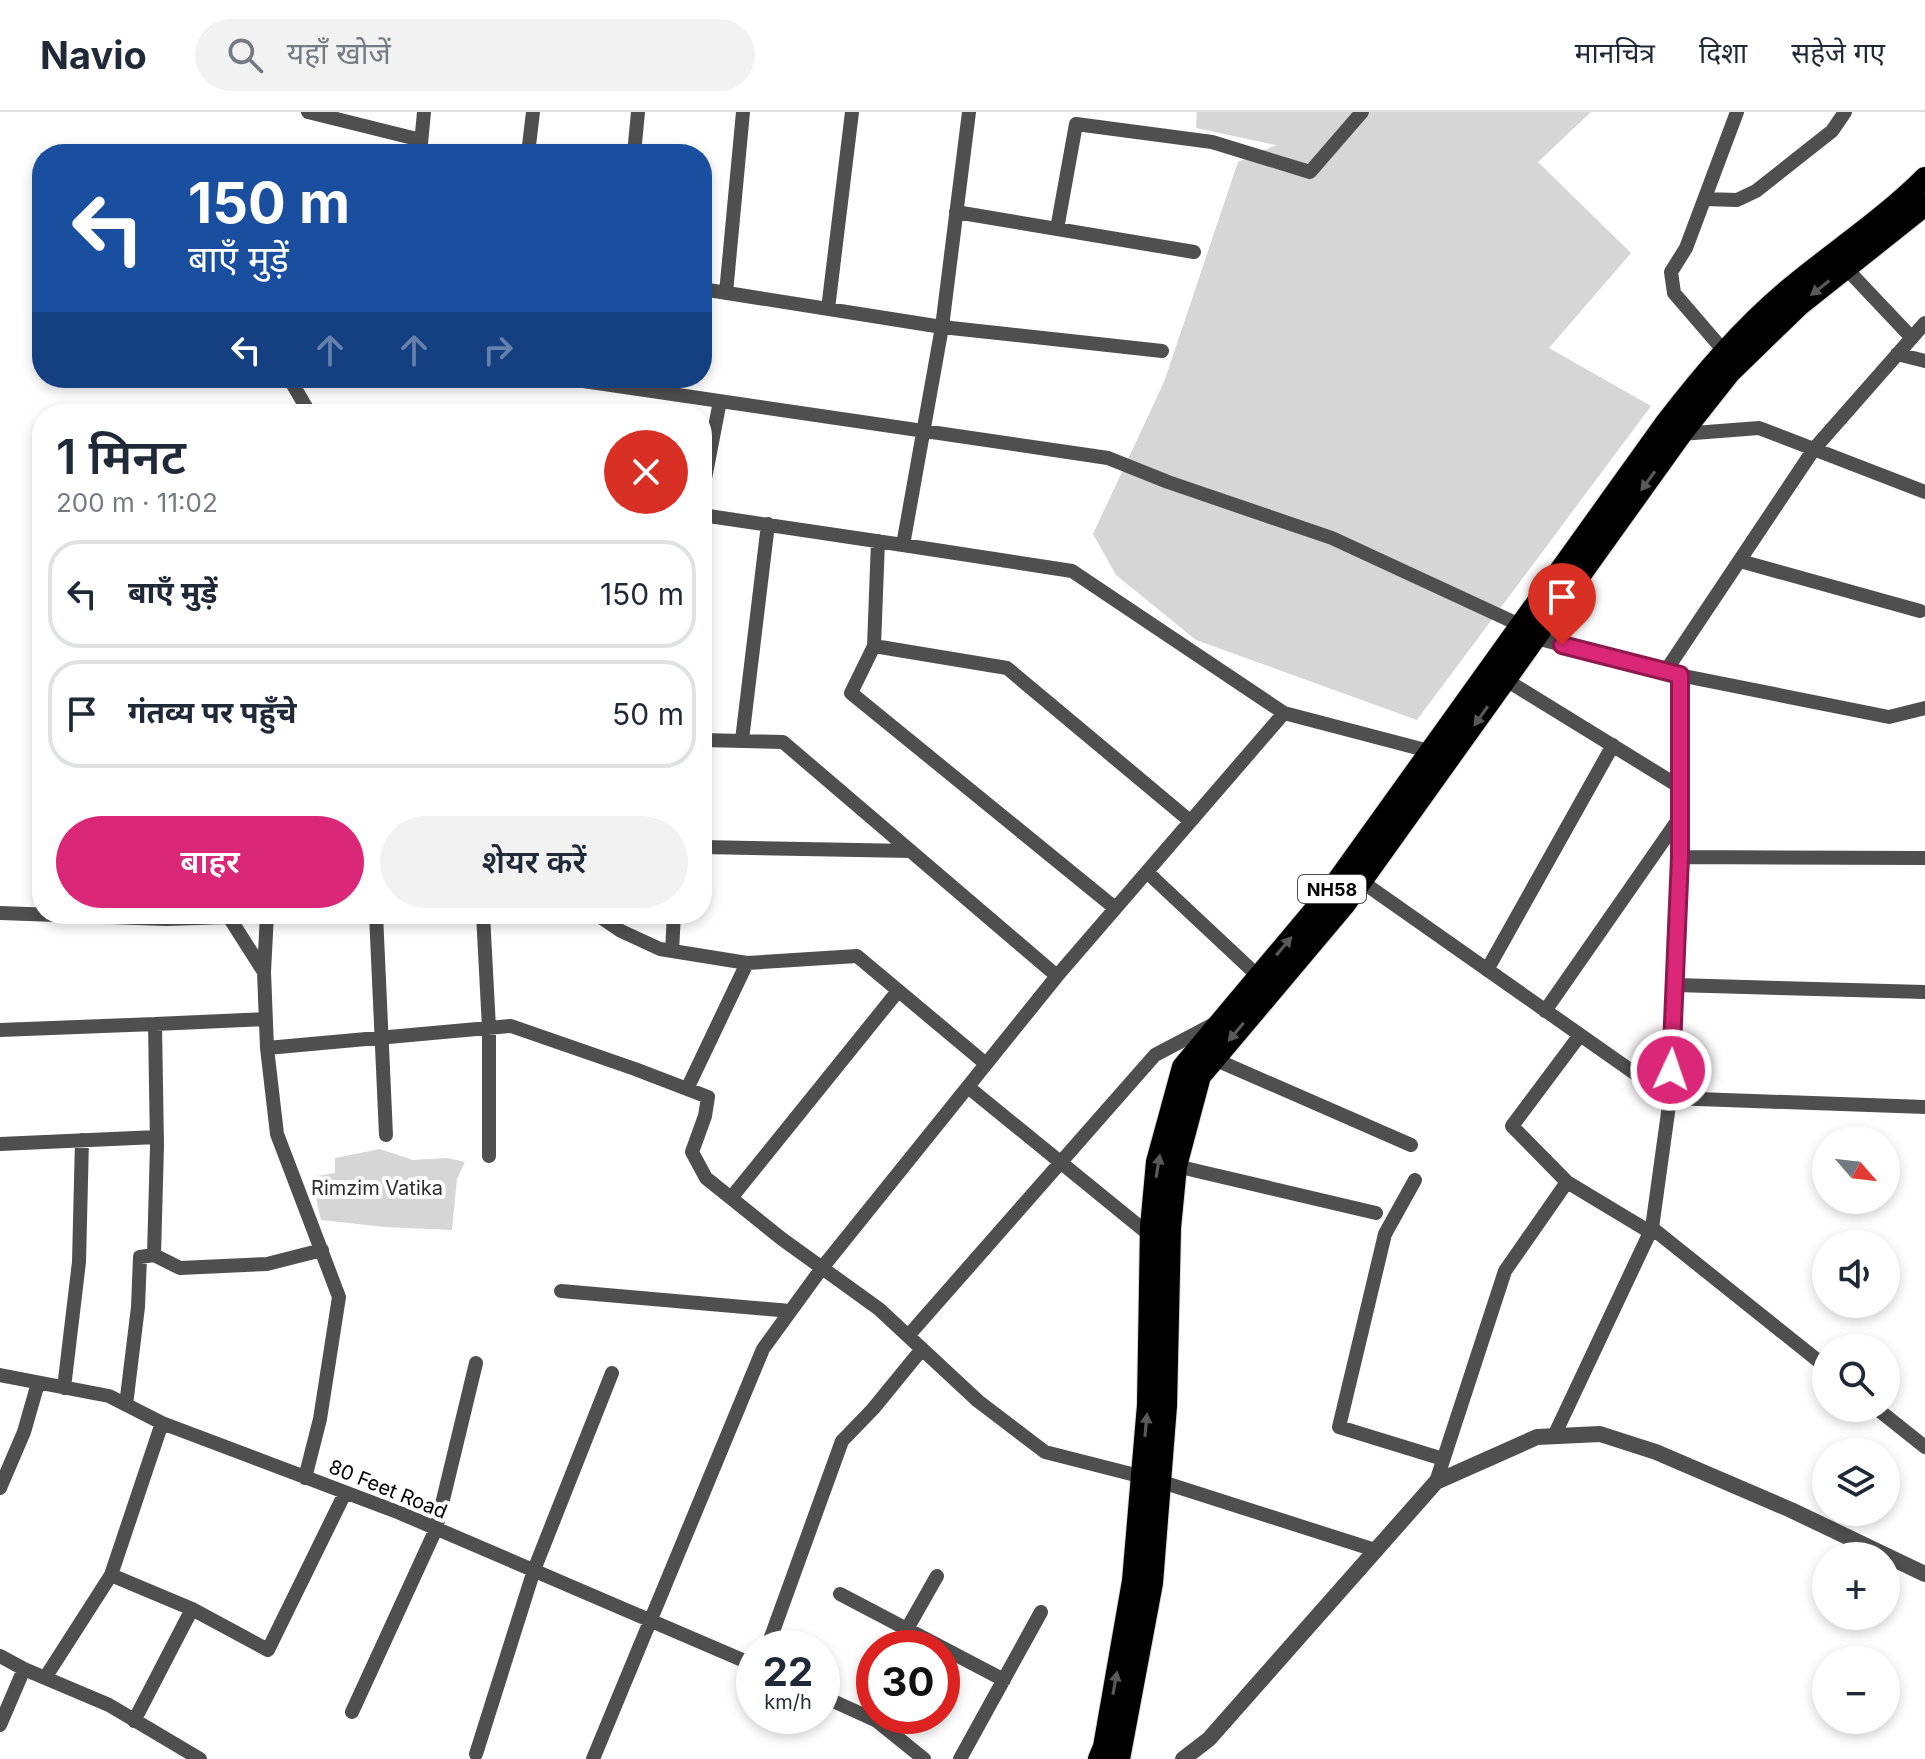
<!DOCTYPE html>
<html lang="hi">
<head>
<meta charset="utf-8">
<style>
  body { margin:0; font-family:Inter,"Noto Sans Devanagari",sans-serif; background:#f2f2f3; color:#1f2937; height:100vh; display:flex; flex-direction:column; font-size:30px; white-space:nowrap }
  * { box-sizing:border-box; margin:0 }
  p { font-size:26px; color:#747a83 }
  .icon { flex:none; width:44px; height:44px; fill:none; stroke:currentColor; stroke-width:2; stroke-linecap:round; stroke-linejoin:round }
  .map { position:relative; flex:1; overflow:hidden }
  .sheet { position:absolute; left:32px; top:292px; width:680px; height:520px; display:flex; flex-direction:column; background:#fff; border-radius:32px; box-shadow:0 4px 12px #0003 }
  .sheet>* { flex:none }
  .banner { position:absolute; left:32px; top:32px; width:680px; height:244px; border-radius:32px; box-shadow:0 4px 12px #0003; background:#1a4fa0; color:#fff; overflow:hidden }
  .needle { width:52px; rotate:118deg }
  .tools { position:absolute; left:1812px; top:1014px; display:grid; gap:16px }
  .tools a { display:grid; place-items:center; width:88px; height:88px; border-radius:50%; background:#fff; box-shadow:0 4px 12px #0003; font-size:40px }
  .speed { position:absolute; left:736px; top:1518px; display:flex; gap:16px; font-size:40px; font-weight:700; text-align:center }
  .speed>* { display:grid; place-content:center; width:104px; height:104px; border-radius:50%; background:#fff; box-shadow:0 4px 12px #0003; line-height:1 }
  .speed small { font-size:20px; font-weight:400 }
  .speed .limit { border:12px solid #d22; background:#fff; color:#111 }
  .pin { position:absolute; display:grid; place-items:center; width:68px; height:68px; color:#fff; margin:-82px -34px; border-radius:50% 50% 50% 0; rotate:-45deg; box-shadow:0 0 8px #0007 }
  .pin .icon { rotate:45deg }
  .me { position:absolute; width:88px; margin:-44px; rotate:3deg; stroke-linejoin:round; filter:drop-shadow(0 0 6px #0008) }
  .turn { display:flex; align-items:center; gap:28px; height:168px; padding:0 24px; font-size:36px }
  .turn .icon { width:104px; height:104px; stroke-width:2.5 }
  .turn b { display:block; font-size:56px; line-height:68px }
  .lanes { display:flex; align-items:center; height:76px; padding:0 24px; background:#0003; justify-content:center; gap:40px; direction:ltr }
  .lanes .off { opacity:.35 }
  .round { display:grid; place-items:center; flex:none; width:84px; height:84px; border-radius:42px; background:#f2f2f3 }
  .head { display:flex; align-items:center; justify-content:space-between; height:136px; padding:0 24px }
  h1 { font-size:48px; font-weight:600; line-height:60px }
  .primary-button { display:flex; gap:16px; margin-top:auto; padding:16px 24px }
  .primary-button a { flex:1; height:92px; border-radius:48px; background:#db2777; color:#fff; font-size:32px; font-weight:600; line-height:92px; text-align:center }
  .primary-button a+a { background:#f2f2f3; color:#1f2937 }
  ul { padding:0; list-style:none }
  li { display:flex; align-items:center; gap:24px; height:108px; margin:0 16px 12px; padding:0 8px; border:4px solid #e0e1e3; border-radius:32px }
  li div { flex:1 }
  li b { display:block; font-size:30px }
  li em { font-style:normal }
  header { display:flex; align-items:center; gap:48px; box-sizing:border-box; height:112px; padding:0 40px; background:#fff; border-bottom:2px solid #e0e1e3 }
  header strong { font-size:38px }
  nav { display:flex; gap:44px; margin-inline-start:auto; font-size:28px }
  .search { width:560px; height:72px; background:#f2f2f3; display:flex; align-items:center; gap:20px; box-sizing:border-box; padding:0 28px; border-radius:44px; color:#747a83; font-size:30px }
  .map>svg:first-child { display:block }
</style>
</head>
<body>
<header>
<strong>Navio</strong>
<div class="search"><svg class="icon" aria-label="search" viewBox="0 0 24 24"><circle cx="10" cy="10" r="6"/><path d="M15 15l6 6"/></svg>यहाँ खोजें</div>
<nav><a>मानचित्र</a><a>दिशा</a><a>सहेजे गए</a></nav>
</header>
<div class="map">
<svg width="1925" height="1647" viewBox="0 0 1925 1647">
  <rect width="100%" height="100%" fill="#fff"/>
  <path fill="#d6d6d6" d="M1197,0H1591L1538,50L1631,141L1549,236L1651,294L1417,608L1196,528L1116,463L1093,422L1164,270L1238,50L1276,33L1196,16Z
    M380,1037L413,1048L447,1046L465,1050L457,1067L452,1118L385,1115L321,1108L311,1065L335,1061V1046Z"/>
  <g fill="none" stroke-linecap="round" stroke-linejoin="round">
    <g stroke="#dbdbdb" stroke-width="24">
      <path id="trunk" d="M1099,1647L1104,1635L1133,1469L1148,1293L1151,1115L1157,1050L1183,955L1329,781L1666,311C1703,263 1741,218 1787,179C1832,141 1883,108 1925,66
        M1119,1647L1152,1471L1166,1294L1170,1116L1176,1054L1200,964L1344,793L1681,322L1730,260L1798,194L1925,93"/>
    </g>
    <path stroke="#4f4f4f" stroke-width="14" d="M308,0L421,28
      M969,0L942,215L903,433L1072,459L1284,601
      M420,42L424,0
      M528,42L533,0
      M634,42L638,0
      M1705,87L1737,88L1756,79L1832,19L1845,0
      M956,100L1194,140
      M1057,117L1076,12L1212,30L1310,60L1362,0
      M1842,152L1912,226
      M702,177L942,215L1162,239
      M726,181L743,0
      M828,197L852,0
      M1724,239L1674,181L1671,160L1686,136L1737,0
      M1897,242L1925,249
      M292,266V271L310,302
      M563,266L1108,346L1168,370L1332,426L1520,513
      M1681,322L1759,316L1925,380
      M702,382L720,289
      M702,403L903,433
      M878,429L874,534L851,581L1115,796
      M1740,449L1920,499
      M1536,526L1665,560L1814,337L1925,211
      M874,534L1007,556L1190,709
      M1674,562L1889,605L1925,596
      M1680,563V745L1925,746
      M1506,568L1680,675
      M702,628L783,630L1057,864
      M742,628L768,412
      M702,735L911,739
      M1147,760L1258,864
      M1361,769L1670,986L1925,995
      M0,801L166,807L228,805
      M227,802L264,860L267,936
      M376,802L386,1023
      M483,802L489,916V1044
      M596,802L621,819L660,837L747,851
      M672,839L674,802
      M1487,858L1613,633
      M264,860L267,802
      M1675,873L1925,880
      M1545,899L1680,705
      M155,912L265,907
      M0,918L155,912L157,1034L154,1143L140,1145L138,1195L126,1293
      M1214,947L1411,1033
      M968,975L1151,1124
      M687,977L747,851L857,844L986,952
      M0,1032L157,1025
      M1176,1054L1376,1101
      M1415,1068L1385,1122L1339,1315L1443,1347
      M1567,1070L1512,1014L1580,923
      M731,1086L898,879
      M1652,1116L1826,1255
      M154,1143L180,1156L267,1152L322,1138
      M561,1179L790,1199
      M908,1224L1155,943L1212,913
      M0,1263L109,1284L162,1311L400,1401L754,1553
      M64,1276L79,1150L82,1028
      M1876,1296L1925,1335
      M1554,1324L1652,1116L1670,986L1680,745
      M305,1366L320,1307L339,1185L277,1022L267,936L511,914L635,957L708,985L705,1004L692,1040L706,1066L782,1127L879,1197L978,1289L1045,1340L1159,1369L1375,1438
      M1436,1370L1505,1159L1567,1070L1650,1120
      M0,1376L24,1320L38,1271
      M111,1463L192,1497
      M840,1482L1004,1568
      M907,1517L937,1464
      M767,1536L842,1329L873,1297L922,1237
      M0,1544L24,1557L109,1593L200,1647
      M45,1566L111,1463L162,1311
      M822,1584L877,1609L924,1647
      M352,1600L436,1417L476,1251
      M134,1609L192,1497L268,1538L345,1381
      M0,1613L24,1557
      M476,1642L534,1458L612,1261
      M593,1647L763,1237L822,1156L1057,864L1284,601L1429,639L1434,643
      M960,1647L1041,1500"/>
    <path stroke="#4f4f4f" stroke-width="16" d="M1183,1647L1209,1627L1436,1370L1537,1325L1600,1322L1656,1340L1791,1398L1925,1462"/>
    <use href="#trunk" stroke="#000" stroke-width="22"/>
  </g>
  <defs><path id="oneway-solid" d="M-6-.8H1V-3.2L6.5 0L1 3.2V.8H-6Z" transform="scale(2)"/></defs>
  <g fill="#595959">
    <use href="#oneway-solid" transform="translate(1820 176) rotate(142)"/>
    <use href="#oneway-solid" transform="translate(1648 369) rotate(126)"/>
    <use href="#oneway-solid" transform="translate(1481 604) rotate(125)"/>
    <use href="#oneway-solid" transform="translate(1284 834) rotate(-50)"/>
    <use href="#oneway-solid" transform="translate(1236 920) rotate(130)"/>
    <use href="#oneway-solid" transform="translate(1158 1054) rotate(-81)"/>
    <use href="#oneway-solid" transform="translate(1146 1313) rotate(-85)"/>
    <use href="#oneway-solid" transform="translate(1115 1571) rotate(-80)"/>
  </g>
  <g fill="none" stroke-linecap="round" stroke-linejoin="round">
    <g stroke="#8e194d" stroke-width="20">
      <path id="route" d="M1562,533L1680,563V745L1671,958"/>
    </g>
    <use href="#route" stroke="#db2777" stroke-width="14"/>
  </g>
  <g text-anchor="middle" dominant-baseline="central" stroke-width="8" stroke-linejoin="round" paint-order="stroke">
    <rect fill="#fff" stroke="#4c4c4c" stroke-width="2" x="1298" y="763" width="68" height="28" rx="6"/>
    <g font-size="18" font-weight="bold" fill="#000">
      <text x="1332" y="777">NH58</text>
    </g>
    <g font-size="20" fill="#2d2d2d" stroke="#fff">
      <text x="377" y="1076">Rimzim Vatika</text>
    </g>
    <g font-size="20" fill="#000" stroke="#fff">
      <text transform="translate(388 1377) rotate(22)">80 Feet Road</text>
    </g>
  </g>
</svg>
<div class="tools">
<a><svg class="needle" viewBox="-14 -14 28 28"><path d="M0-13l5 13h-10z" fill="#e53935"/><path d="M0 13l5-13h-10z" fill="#747a83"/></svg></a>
<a><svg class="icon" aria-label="sound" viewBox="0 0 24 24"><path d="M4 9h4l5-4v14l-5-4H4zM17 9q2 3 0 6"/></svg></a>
<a><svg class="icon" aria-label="search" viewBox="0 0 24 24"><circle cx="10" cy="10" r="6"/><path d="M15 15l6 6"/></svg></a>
<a><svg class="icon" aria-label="layers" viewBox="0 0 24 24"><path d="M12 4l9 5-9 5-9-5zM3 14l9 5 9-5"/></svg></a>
<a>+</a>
<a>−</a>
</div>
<div class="speed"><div>22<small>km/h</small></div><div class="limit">30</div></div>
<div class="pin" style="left:1562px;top:533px;background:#d93025"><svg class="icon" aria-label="arrive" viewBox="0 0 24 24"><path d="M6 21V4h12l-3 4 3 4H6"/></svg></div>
<svg class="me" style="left:1671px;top:958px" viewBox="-20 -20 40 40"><circle r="17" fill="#db2777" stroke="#fff" stroke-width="3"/><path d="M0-11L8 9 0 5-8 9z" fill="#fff"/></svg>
<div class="banner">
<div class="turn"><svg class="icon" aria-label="left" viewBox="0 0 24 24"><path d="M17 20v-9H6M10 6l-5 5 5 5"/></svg><div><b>150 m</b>बाएँ मुड़ें</div></div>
<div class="lanes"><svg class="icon" aria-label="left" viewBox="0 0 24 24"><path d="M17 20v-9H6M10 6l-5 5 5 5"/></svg><svg class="icon off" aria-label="ahead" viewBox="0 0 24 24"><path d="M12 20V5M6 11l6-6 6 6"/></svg><svg class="icon off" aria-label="ahead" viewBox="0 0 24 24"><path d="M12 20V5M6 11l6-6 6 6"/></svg><svg class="icon off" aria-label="right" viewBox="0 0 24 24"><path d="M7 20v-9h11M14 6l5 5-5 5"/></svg></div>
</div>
<section class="sheet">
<div class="head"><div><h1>1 मिनट</h1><p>200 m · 11:02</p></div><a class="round" style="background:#d93025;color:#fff"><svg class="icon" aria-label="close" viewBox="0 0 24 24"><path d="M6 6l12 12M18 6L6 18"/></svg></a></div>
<ul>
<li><svg class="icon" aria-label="left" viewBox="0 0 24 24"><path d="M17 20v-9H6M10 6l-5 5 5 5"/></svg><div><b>बाएँ मुड़ें</b></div><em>150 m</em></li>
<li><svg class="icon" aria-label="arrive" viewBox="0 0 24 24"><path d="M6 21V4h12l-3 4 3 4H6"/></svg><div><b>गंतव्य पर पहुँचे</b></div><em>50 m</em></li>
</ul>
<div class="primary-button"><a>बाहर</a><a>शेयर करें</a></div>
</section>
</div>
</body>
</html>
